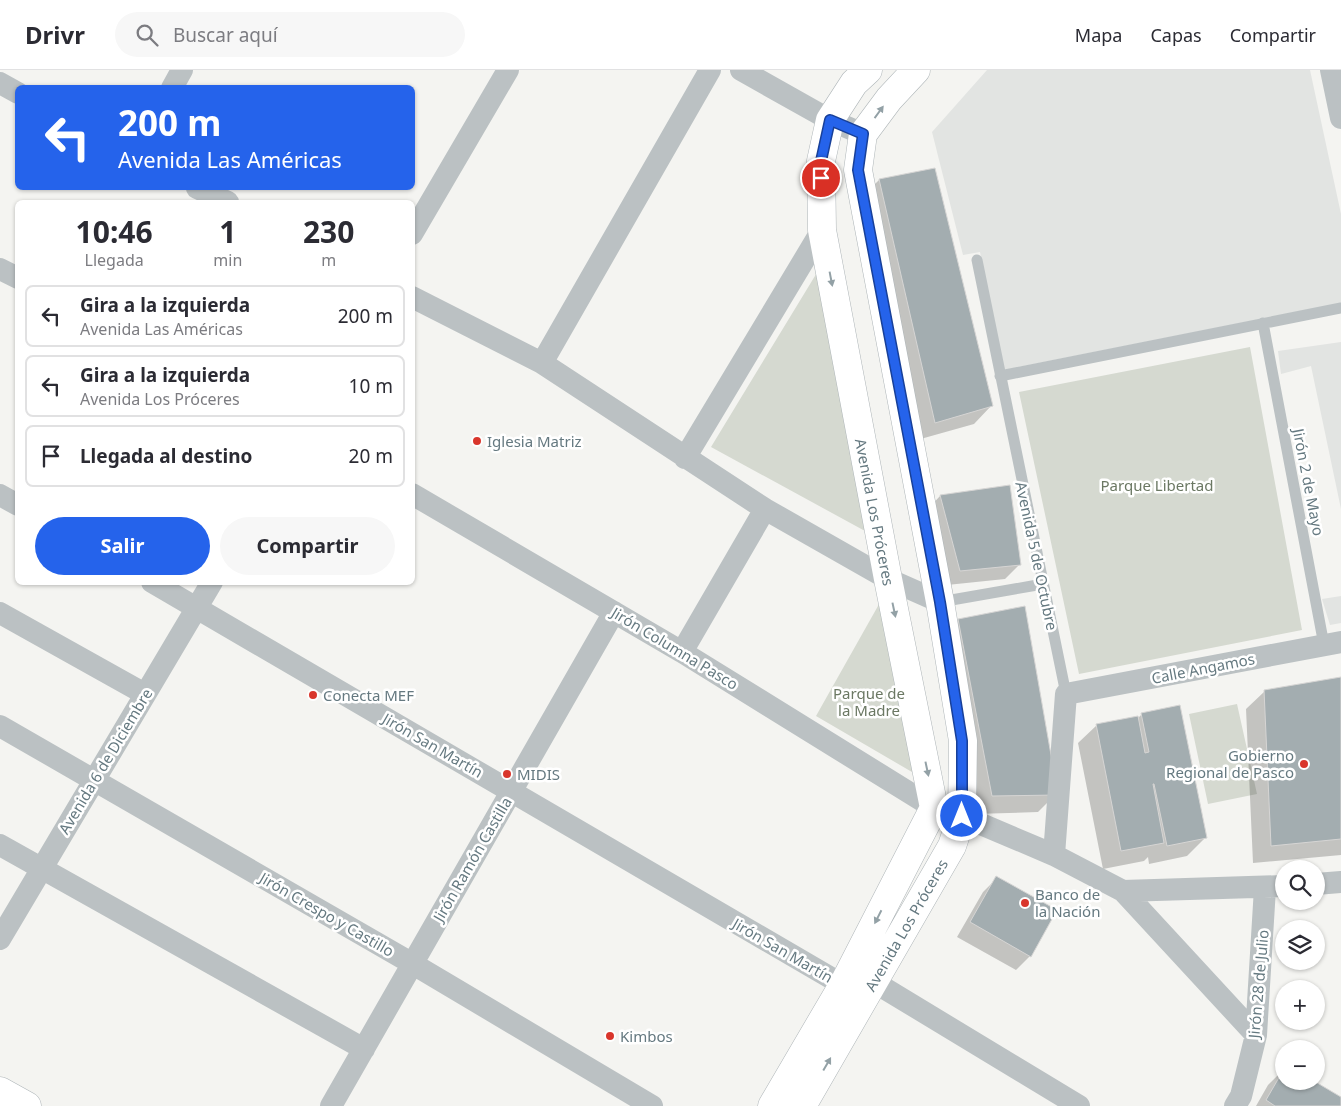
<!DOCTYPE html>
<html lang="es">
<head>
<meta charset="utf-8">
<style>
  body { margin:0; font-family:"Noto Sans",sans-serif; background:#f7f7f7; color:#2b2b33; height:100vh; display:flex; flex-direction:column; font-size:19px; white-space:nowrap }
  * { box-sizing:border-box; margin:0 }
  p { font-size:16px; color:#7c7c81 }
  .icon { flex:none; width:28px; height:28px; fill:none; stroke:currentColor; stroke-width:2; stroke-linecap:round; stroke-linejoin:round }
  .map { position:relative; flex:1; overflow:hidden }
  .details { position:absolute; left:15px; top:130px; width:400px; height:385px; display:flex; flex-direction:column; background:#fff; border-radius:8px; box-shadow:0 1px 4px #0004 }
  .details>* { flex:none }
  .hud { position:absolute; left:15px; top:15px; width:400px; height:105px; border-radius:8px; box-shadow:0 1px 4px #0004; background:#2563eb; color:#fff; overflow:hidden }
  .fabs { position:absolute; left:1275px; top:790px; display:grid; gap:10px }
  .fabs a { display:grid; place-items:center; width:50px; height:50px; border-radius:50%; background:#fff; box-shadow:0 1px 4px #0004; font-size:25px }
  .pin { position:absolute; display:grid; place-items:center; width:42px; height:42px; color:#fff; margin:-21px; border:2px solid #fff; border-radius:50%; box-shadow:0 1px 5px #0007 }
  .me { position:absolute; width:55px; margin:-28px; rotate:0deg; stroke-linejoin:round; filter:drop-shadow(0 0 4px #0008) }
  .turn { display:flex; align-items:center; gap:18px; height:105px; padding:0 20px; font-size:22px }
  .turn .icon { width:65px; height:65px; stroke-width:2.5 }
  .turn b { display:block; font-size:35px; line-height:42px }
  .eta { display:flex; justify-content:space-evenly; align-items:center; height:85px; text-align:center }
  .eta b { font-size:30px; font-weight:700; line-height:35px }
  .action { display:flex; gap:10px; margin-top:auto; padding:10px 20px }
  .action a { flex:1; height:58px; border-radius:30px; background:#2563eb; color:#fff; font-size:20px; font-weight:700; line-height:58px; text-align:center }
  .action a+a { background:#f7f7f7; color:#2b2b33 }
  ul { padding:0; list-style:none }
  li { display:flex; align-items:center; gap:15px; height:62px; margin:0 10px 8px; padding:0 10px; border:2px solid #e1e1e2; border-radius:8px }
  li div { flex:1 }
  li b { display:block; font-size:19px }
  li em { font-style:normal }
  header { display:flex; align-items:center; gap:30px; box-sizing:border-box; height:70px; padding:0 25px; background:#fff; border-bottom:1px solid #e1e1e2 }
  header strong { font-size:24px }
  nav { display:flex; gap:28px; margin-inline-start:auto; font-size:18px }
  .search { width:350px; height:45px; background:#f7f7f7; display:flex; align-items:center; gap:12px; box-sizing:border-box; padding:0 18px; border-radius:28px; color:#7c7c81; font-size:19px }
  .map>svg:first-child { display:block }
</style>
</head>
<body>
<header>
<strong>Drivr</strong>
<div class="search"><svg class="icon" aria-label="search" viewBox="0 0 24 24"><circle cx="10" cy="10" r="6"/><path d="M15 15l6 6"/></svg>Buscar aquí</div>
<nav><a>Mapa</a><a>Capas</a><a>Compartir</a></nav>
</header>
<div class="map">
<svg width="1341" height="1036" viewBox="0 0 1341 1036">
  <rect width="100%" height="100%" fill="#f4f4f1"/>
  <path fill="#e2e4e2" d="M987,0H1310L1341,144V233L1004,300L980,182L963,185L932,62Z
    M1341,272V439L1311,296L1281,304L1278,281Z
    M1341,526V553L1330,555L1322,529Z"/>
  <path fill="#d5d9d0" d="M818,201L876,467L711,377Z
    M1250,277L1302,560L1079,604L1019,322Z
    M887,520L924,709L816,646Z
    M1237,634L1257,724L1208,734L1189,644Z"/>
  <path fill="#0003" d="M879,110L992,335L974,354L917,370L861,128Z
    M940,426L1019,495L1005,509L947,515L927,440Z
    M1024,538L1056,724L1038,742L974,744L940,568L958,550Z
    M1341,608V785L1253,793L1246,639L1265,621Z
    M1142,644L1205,768L1187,786L1149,794L1148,787L1144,791L1103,799L1078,673L1097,655L1137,649Z
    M997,808L1030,886L1016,900L957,867L983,822Z
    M1284,999V1011L1341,1028V1036H1256L1268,1015Z"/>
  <path fill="#a3adb0" stroke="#d6d5d4" d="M935,98L993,336L935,353L879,109Z
    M1010,415L1021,495L960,501L940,425Z
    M1025,536L1058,725L992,726L958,549Z
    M1341,607V769L1271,776L1264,620Z
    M1180,635L1207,768L1167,776L1154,714H1153L1164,773L1121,781L1096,654L1138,646L1145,683L1149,682L1141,643Z
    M996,806L1057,840L1031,887L970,852Z
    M1284,999V1011H1314L1341,1027V1036H1275L1266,1030Z"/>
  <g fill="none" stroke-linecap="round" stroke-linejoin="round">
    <g stroke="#aeb5b8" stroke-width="29">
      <path id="secondary" d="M0,1021L27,1036
        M772,1036L843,915L934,738L888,509L822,160L821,91L830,50L854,13L868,0
        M802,1036L952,776L962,746L963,671L940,532L858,100L863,64L889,29L916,0"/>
    </g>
    <path stroke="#bbc1c3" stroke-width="11" d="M977,190L1066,624
      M1263,253L1324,575
      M1000,306L1341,238
      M940,532L1043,514"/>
    <path stroke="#bbc1c3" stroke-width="22" d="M741,0L830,50L863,64
      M1331,0L1341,48
      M0,13L18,23
      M172,18L182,0
      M197,118L228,132
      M412,164L508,0
      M0,199L18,208
      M412,227L542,293L765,439L888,509L940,532
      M542,293L710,0
      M685,388L822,160
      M412,424L682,582L934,738
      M0,425L18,435
      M152,512L843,915
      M0,543L145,624
      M682,582L765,439
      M0,656L413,894L652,1036
      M962,746L1054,785L1123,821L1256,965
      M0,775L364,979
      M1054,785L1066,624L1341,572
      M1316,814L1341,812
      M1123,821L1284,816
      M0,869L212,512
      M874,912L1079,1036
      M331,1036L614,542
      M1235,1036L1241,1026L1256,965L1265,818"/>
    <use href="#secondary" stroke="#fff" stroke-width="28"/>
  </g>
  <defs><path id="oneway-solid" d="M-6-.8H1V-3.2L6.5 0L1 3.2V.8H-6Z" transform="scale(1.25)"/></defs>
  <g fill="#93a1a6">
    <use href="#oneway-solid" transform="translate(879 42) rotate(-54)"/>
    <use href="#oneway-solid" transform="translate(831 209) rotate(79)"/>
    <use href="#oneway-solid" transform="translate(894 540) rotate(78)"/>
    <use href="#oneway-solid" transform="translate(927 699) rotate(78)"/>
    <use href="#oneway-solid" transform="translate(878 847) rotate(117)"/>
    <use href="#oneway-solid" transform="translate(827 994) rotate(-60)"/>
  </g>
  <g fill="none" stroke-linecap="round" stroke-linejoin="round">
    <g stroke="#184099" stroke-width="12">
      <path id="route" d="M821,108V91L830,50L863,64L858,100L940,532L962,671V746"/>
    </g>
    <use href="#route" stroke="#2563eb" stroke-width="9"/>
  </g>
  <g fill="#d9362c" stroke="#fff" stroke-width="2">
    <circle cx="477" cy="371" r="5"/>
    <circle cx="313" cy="625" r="5"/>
    <circle cx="1304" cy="694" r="5"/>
    <circle cx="507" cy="704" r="5"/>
    <circle cx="1025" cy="833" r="5"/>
    <circle cx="610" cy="966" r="5"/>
  </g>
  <g text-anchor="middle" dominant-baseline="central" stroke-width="5" stroke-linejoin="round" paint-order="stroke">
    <g font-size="15" fill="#657980" stroke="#fff" text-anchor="start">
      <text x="487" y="371">Iglesia Matriz</text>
      <text x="323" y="625">Conecta MEF</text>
      <text x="1294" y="685" text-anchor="end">Gobierno<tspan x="1294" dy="17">Regional de Pasco</tspan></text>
      <text x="517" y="704">MIDIS</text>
      <text x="1035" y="824">Banco de<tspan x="1035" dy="17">la Nación</tspan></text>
      <text x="620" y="966">Kimbos</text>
    </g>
    <g font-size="15" fill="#657980" stroke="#fff">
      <text transform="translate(1309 412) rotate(79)">Jirón 2 de Mayo</text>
      <text transform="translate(875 442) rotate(79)">Avenida Los Próceres</text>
      <text transform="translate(1037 486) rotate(78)">Avenida 5 de Octubre</text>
      <text transform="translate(675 578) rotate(31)">Jirón Columna Pasco</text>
      <text transform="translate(1203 598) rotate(-11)">Calle Angamos</text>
      <text transform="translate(433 675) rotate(30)">Jirón San Martín</text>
      <text transform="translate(105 691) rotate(-59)">Avenida 6 de Diciembre</text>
      <text transform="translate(472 789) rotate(-60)">Jirón Ramón Castilla</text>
      <text transform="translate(327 844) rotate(30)">Jirón Crespo y Castillo</text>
      <text transform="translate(906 855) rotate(-60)">Avenida Los Próceres</text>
      <text transform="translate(783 880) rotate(30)">Jirón San Martín</text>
      <text transform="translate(1258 914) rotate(-85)">Jirón 28 de Julio</text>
    </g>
    <g font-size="15" fill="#6b7863" stroke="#fff">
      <text x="1157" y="415">Parque Libertad</text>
      <text x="869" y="623">Parque de<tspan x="869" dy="17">la Madre</tspan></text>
    </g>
  </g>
</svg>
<div class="fabs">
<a><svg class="icon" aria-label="search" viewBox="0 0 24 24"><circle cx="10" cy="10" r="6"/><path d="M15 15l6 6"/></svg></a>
<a><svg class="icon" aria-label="layers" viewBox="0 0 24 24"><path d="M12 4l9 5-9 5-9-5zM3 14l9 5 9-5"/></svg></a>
<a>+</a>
<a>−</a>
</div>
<div class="pin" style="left:821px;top:108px;background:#d93025"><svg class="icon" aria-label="arrive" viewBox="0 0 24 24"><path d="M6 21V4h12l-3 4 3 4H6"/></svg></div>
<svg class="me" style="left:962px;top:746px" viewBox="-20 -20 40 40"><circle r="17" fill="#2563eb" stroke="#fff" stroke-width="3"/><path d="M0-11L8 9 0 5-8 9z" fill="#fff"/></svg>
<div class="hud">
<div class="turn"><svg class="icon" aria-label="left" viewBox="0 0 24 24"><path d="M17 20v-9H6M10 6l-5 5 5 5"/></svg><div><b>200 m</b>Avenida Las Américas</div></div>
</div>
<section class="details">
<div class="eta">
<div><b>10:46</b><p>Llegada</p></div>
<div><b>1</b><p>min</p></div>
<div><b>230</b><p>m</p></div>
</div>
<ul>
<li><svg class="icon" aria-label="left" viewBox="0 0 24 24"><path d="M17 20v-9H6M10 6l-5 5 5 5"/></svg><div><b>Gira a la izquierda</b><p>Avenida Las Américas</p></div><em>200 m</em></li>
<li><svg class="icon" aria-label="left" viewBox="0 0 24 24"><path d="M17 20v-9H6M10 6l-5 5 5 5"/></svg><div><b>Gira a la izquierda</b><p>Avenida Los Próceres</p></div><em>10 m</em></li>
<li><svg class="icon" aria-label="arrive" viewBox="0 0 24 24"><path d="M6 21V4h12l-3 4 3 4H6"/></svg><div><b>Llegada al destino</b></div><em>20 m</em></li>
</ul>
<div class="action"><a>Salir</a><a>Compartir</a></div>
</section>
</div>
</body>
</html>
